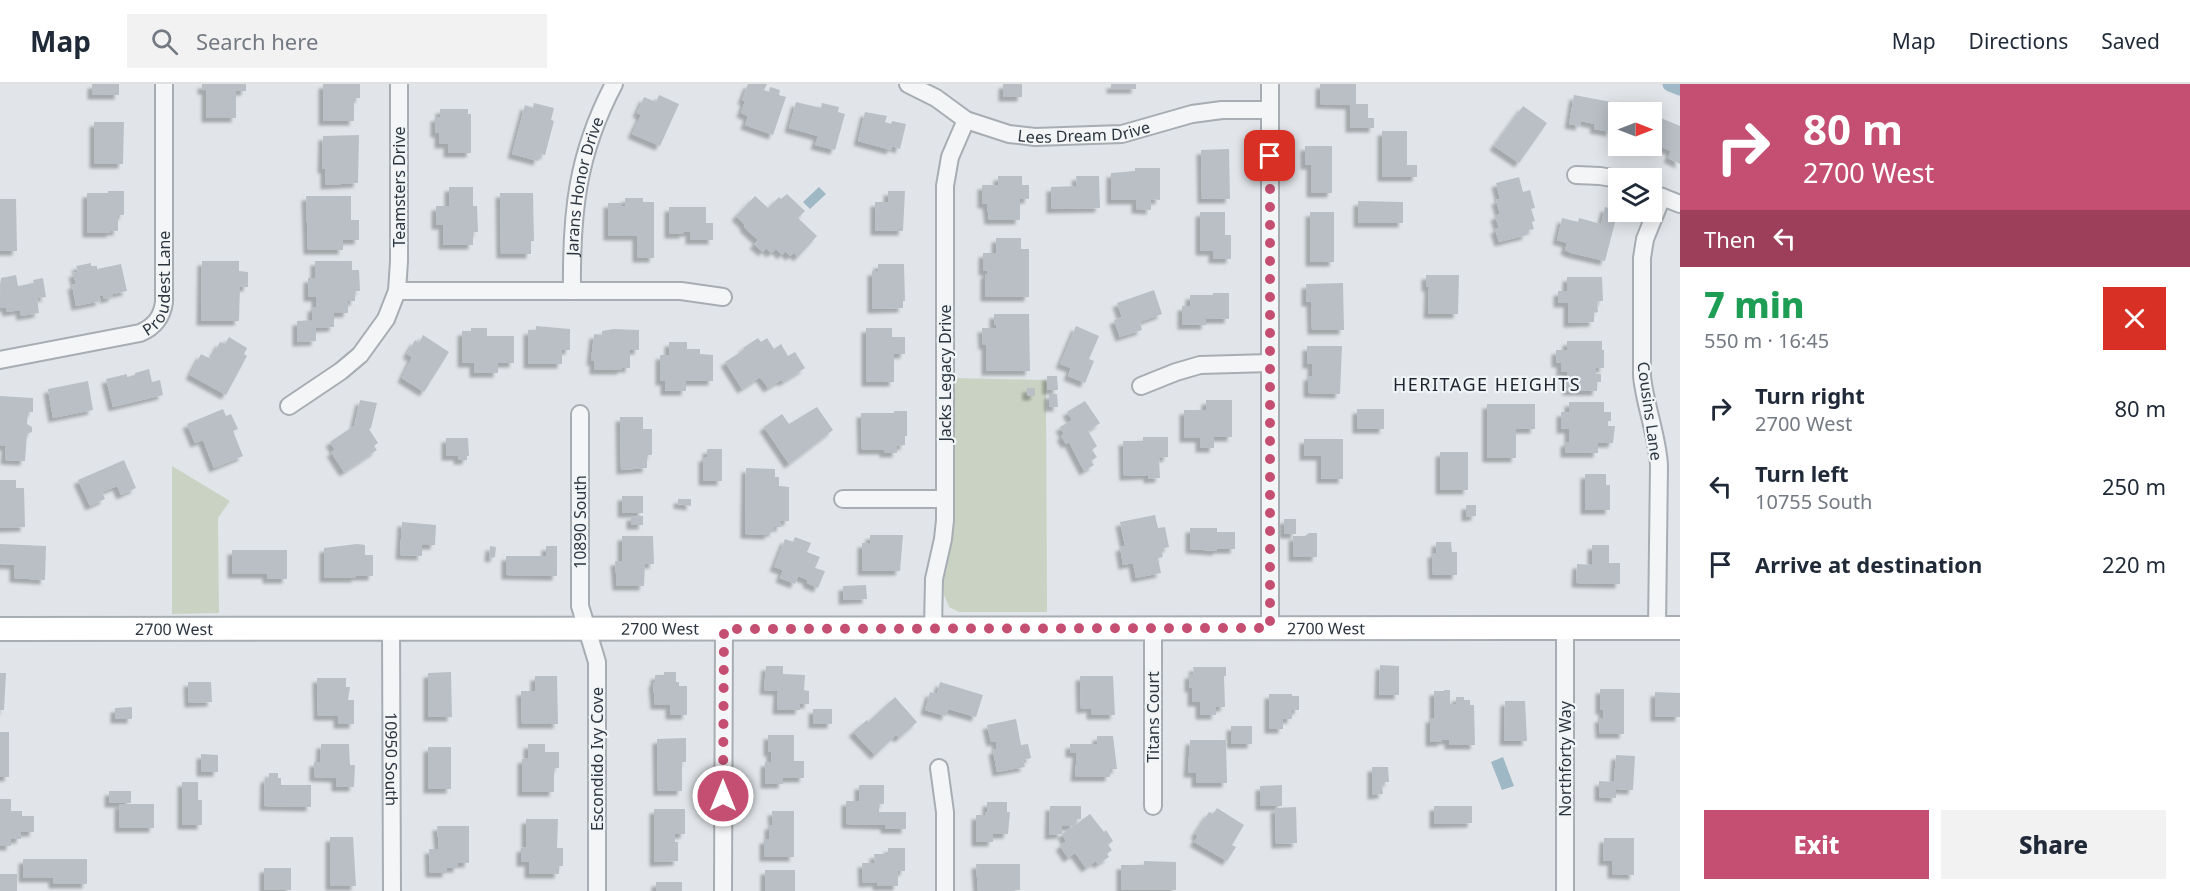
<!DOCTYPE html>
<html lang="en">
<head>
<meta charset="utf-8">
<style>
  body { margin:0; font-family:"Noto Sans",sans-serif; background:#f2f2f3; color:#1f2937; height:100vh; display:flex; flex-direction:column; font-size:22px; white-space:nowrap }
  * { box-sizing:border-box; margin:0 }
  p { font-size:20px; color:#747a83 }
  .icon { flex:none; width:33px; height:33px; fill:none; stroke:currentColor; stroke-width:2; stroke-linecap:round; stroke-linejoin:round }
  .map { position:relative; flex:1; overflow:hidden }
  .side { display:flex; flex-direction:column; background:#fff; width:510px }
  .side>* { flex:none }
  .guide { background:#c54f72; color:#fff; overflow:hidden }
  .needle { width:39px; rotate:90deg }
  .controls { position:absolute; left:1608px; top:18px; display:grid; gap:12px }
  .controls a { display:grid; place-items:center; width:54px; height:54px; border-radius:0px; background:#fff; box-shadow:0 3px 15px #0003; font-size:30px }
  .pin { position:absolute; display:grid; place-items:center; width:51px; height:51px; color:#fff; margin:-26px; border-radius:12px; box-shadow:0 3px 9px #0006 }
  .me { position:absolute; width:66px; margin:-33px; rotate:0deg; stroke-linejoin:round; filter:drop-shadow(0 0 4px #0008) }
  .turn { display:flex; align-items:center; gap:21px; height:126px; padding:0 24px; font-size:27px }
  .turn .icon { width:78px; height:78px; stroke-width:2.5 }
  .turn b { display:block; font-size:42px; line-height:51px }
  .then { display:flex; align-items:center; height:57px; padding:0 24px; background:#0003; gap:12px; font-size:22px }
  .round { display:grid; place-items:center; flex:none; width:63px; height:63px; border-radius:0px; background:#f2f2f3 }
  .summary { display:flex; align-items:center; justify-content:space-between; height:102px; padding:0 24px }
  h1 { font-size:36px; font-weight:800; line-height:45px; color:#1e9e55 }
  .button { display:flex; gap:12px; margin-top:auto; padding:12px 24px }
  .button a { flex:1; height:69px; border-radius:0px; background:#c54f72; color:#fff; font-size:24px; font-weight:800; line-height:69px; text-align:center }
  .button a+a { background:#f2f2f3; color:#1f2937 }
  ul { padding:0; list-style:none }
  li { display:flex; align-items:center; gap:18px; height:78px; padding:0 24px }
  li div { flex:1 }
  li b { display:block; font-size:22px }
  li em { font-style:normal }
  header { display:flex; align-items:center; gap:36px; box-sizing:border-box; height:84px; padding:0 30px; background:#fff; border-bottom:2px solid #e0e1e3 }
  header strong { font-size:28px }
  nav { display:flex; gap:33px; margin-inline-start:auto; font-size:21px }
  .search { width:420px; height:54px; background:#f2f2f3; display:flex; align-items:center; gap:15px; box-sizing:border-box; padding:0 21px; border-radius:0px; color:#747a83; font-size:22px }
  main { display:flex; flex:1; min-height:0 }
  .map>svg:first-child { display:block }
</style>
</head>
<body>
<header>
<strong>Map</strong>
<div class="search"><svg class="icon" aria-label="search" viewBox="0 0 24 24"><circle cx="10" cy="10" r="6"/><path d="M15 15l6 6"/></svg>Search here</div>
<nav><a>Map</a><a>Directions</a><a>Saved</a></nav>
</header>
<main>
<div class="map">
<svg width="1680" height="807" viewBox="0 0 1680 807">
  <defs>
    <filter id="shadow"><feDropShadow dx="-4.5" dy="4.5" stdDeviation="1.5" flood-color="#0004"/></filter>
  </defs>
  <rect width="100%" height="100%" fill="#e1e5e9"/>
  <path fill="#c9d2c3" d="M955,294L1046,296L1047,528H959L949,523L944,511V495L955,437Z
    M172,382L230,417L218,434L219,529L172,530Z"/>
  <path fill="#9fb8c6" d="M819,103L826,110L810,125L803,118Z
    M1503,673L1514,702L1502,706L1491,678Z"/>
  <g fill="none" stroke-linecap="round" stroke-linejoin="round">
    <path stroke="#9fb8c6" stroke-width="15" d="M1670,0L1680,4"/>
  </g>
  <path fill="#b9bfc5" filter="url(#shadow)" d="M92,0H119V11H92Z
    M202,0H246V7H236V34H206V6H202Z
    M323,0H360V14H354V37H323Z
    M748,0H767L764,6L769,8L770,3L780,6L779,11L786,13L773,51L745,41L748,32L741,29L745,17L742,16Z
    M1003,0H1022V13H1003Z
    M1111,0H1136V5H1111Z
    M1320,0H1356V20H1368V34H1374V44H1350V21L1320,20Z
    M659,11L679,20L660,62L632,50L641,31L637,29L644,13L656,18Z
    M1574,11L1633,22L1631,28H1618V42L1612,41L1611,48L1594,45L1595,40L1581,37L1580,42L1569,40Z
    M796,18L821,24L822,19L839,23L838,28L845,30L835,66L815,61L818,52L789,44Z
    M534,19L554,24L551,36L554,37L545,71L540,70L538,77L512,70L525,21L533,24Z
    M1523,22L1547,39L1519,79L1494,62Z
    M440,25H468V30H471V69H448V60H439V49H435V33H440Z
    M865,28L887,32L885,38L891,40L892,37L906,40L900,65L892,62L891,66L858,57Z
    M1656,32L1680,42V80L1668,74L1671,67L1654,60L1652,66L1644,62H1652V43Z
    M94,38H124L123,80H94Z
    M1382,47H1407V81H1417V93H1382Z
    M359,51L358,99L325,101V85H322L323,52Z
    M1305,62H1332V109H1311V81H1305Z
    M1229,65L1230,115H1202L1201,66Z
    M1135,84H1160V116L1151,115V126L1136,125V116H1111V89L1135,87Z
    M998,92H1022V101H1029V115H1020V136H989L987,120H982V101H998Z
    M1076,92H1099L1100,124L1051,125V103L1077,102Z
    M1519,93L1523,108L1530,106L1535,124L1531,125L1535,137L1532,138L1534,145L1526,147L1527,151L1499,158L1495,145L1499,144L1495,132L1500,130L1496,116L1500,115L1496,99Z
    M449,103H473V122H477L478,148H473V161H443V141H436V122H449Z
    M108,107H124V131H118V147H111V149H87V109H108Z
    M888,107H905L903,147H875V118H888Z
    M500,109H533L534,157H531V170H501Z
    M787,110L805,127L798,134L817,152L798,173L794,169L790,172L785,167L782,171L776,165L771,169L766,164L763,168L754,160L758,156L744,143L745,141L736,132L755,112L768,124L779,113L781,115Z
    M306,112H351V136H359V156H343V166H308Z
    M625,114H643V118H654V174H637V152H608V119H621V122H625Z
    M0,115H16L17,167H0Z
    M1358,117L1403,118V139H1358Z
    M669,123H706V139H713V156H690V148H684V150H669Z
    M1605,123L1618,127L1605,177L1571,169L1565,166L1567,159L1557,156L1562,134L1578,138L1579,134L1601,140Z
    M1200,128H1225V151H1231V175H1213V167H1200Z
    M1310,128H1334V178H1310Z
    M996,154H1021V165H1029V213H985V190H987V187H983V169H996Z
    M202,177H239V187L248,188V203H240L239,237H201Z
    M315,177H352V186H359L360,207H355V217H348V229H334V243L316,244V257L297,258V237L312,236V223H316V213H308V194H315Z
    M91,179V182H97V185L121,180L127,207L113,210V213L104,215L103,211L99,212L101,217L76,222L72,201L76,200L73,189L78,188L76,182Z
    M878,180H904L905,217H903V224L872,225V187H878Z
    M16,191L18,202L34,199L33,196L43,194L46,213L37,214L39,229L21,232L20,226L7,228L6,223L0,224L1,194Z
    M1426,191H1459L1458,230H1428L1429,203H1426Z
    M1567,193H1602L1603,217H1597L1598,228L1594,229V238L1568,239V219H1558V207H1567Z
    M1343,199L1344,246H1312L1311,218H1306V200Z
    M1154,206L1162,230L1140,238L1142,246L1120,253L1114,236L1122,233L1117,219Z
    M1213,209H1229V235H1206V241H1182V222H1190V211H1213Z
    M994,230H1029L1030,287H986V261H983L982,244H996V241H994Z
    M536,242L570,245V266H562V280H528V246H536Z
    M1076,242L1099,252L1089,275L1094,277L1085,299L1068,292L1071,284L1060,280Z
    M471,244H487V252H514V279H498V289H474V279H462V247H471Z
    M866,244H892V253H905V270H894V298H866Z
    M614,245L639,246V266H630V284H622V286H594V277H591L594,250L602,251V247Z
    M423,251L449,268L424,308L402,294L412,273L407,270L415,256L419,259Z
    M229,253L247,264L244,270L247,272L226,311L190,291L201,270L211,275L220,258L225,260Z
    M758,254L761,258L767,254L774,265L781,260L788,272L795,268L805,284L783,298L781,296L768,304L760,293L742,305L725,278L744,266L743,264Z
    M1567,257H1602V266H1604V284H1596V290H1601V298H1597V307H1567V288H1561V279H1556V266H1567Z
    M669,258H687V265H700V270L713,271V297H686V307H665V297H660V271H669Z
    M1307,262H1342L1340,310L1308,309V292H1312V280H1307Z
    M149,285L152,298L160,296L163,311L113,323L106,295L127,290V293L135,291V289Z
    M1047,292H1057L1058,306H1047Z
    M88,297L93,326L53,334L48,305Z
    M1027,304H1035V312H1027Z
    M1049,310H1057L1058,323H1049Z
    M0,312L33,314V328H28L27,340L32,343V348L27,350L25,377L5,376L6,362L0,361Z
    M360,316L377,319L371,344L369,345L378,359L374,362L377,366L344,388L331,368L335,366L330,358L354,342Z
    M1206,316H1232V353H1214V364H1200V354H1184V326H1206Z
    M1085,317L1100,339L1088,347L1097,362L1092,366L1097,373L1091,377L1094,381L1084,387L1069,358L1066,360L1061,352L1064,350L1060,343L1072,336L1067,328Z
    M1569,318H1604V328H1611V337H1608V342H1615L1613,359H1598V369H1565V358H1569V345H1561V328H1569Z
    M1487,320H1535V345H1516V374H1487Z
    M817,323L833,346L789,380L764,343L782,330L789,340Z
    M223,325L226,332L231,330L238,345L233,347L243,372L214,384L203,356L195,359L187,340Z
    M1357,325H1384V345H1357Z
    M894,327H907V352H905V361L897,362V369H884V366H862L861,329H894Z
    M620,333H643V345H652V371H647V384L621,386Z
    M1143,353H1168V373L1159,374L1160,394L1148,395V391L1124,392L1123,357H1143Z
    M446,354H468L469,372H467V376H458V372H446Z
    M1304,355H1343V395H1321V372H1304Z
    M707,365H722V397H703V373H707Z
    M1440,368H1468V406H1440Z
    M124,376L136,404L121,411L117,402L102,408L105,415L90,422L78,396Z
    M746,384L775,385V393H779V402L789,403V437H781V443H774V448H769V451L745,450Z
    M1585,390H1606V401H1610V426H1585Z
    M0,396H16V404H24L25,443L0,444Z
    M622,412H643V429H622Z
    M678,415H691V422L678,420Z
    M1466,421H1476V432L1466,433Z
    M1155,431L1158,444L1165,443L1169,463L1161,465L1163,473L1158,474L1161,489L1136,494L1133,479L1123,481L1120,463L1125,462L1120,438Z
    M631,432H643V441H631Z
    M1284,435H1296V450H1284Z
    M402,438L436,441L435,461H422V472L400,471Z
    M1190,444H1217V448H1235V465H1217V467L1190,465Z
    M1309,449H1317V473H1293V452H1305Z
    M870,451H903L900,487H862V459H870Z
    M622,452H653L654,480H645L644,502H617L615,477H622Z
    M795,453L811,459L807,468L820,473L815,484L825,487L818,504L807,499L808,496L798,492L795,500L780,494L783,486L774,483L785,455L793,458Z
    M1436,458H1451L1452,468H1457V491H1433L1432,469H1436Z
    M0,460L46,462L45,496L14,494V481L0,480Z
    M357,460L365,461V471H373V492H356V494H324V464Z
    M1592,461H1609V479H1620V500L1576,499L1577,480L1592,481Z
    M490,462L496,463L495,473L492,474L489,473Z
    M546,462H557V492L506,491V472H546Z
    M232,466H287V495H267V490H232Z
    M866,501L867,515L843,516V502Z
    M1380,581L1399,582V611H1379Z
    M766,582H783V590L805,591L804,606L809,607V620H800V626H777L778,607L764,606Z
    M1193,583H1226V592H1224L1225,623H1216V631H1200V618H1192V604H1189V590H1194Z
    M451,588L452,633H428V589Z
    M664,588H676V598H679V602H687V631H670V621H655L653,598H655V591H664Z
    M0,589H6L4,626H0Z
    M535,592H557L558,640H522L521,607H535Z
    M1080,592H1113L1115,631H1091V624L1081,625Z
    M317,594H346V603H350L348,616H354V640H338V632H318Z
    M188,598H211L212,618L189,619Z
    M940,598L983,611L976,633L948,625L946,632L925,626L930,608L937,610Z
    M1600,605H1624V650H1600L1599,634H1603V626H1600Z
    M1444,606H1450V620H1456V613H1464V616H1470V621H1474L1475,661H1449V656H1442V658H1430V634H1434V607H1444Z
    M1655,608L1680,609V633H1655Z
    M1269,610H1292V612H1299V626H1292V635H1283V645H1269Z
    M895,613L917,638L899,654L896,651L875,671L853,648L867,636L868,638Z
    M1505,617H1525L1527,657H1504Z
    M132,623V635H115V624Z
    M813,625H832V640H813Z
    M1016,635L1021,661L1028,660L1031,674L1023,676L1025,683L997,688L993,666L997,665L996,657L991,658L987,641Z
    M1231,642H1252V660H1231Z
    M0,648H9V693H0Z
    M768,651H794V677H804V694H783V700H765V678H771V668H768Z
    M1097,652H1113L1117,685H1110V693H1075L1077,669H1070V660H1097Z
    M686,654V678H682V707H658L657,655Z
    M1190,656H1226L1227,699H1196V689H1188Z
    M321,660H349L350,681H355L354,703H336V694L314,693V678H320Z
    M528,660H545V668H559V684H554V708H522V675L528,674Z
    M428,663H451V705H428Z
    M201,670L218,671V688H201Z
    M1616,671L1635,672L1633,706L1616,705V714L1599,713V697L1614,698Z
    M1372,683H1388L1389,698H1382L1383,710L1372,711Z
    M269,689H278V694H281V701H311V723L264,722L265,694H269Z
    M182,698H198V716H202V741H182Z
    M859,701H884V720H879V728H906V745H885V741L846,740V717H859Z
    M1282,701V722H1260V702Z
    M109,707H131V719H109Z
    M0,715H11V727H22V732H34V748H21V755H11V762H0Z
    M987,718H1007V728H1010L1008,750H993V758H976V731H985V728H987Z
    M119,720H154V744H119Z
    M1050,722H1081V735L1075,736V741L1090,730L1104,748L1106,746L1113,757L1108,761L1112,766L1107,770L1109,773L1098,780L1096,777L1086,784L1075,769L1068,774L1060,762L1066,757L1062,750L1073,742H1062V750L1049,751Z
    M1434,722H1472V739L1434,740Z
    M1296,723L1297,759L1276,760L1275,724Z
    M1217,724L1244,741L1232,761L1236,763L1227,777L1194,758L1198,752L1195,750L1209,728L1213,730Z
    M654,725H685V750H675V758H678V777L654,778Z
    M772,727H794V773H764V755H769V741H773Z
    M526,735H558L557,764H563V782H559V790H529V778H521V764L526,763Z
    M437,742H469V779H458V784H447V789H430L429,765H439Z
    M330,753H353L356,802H330Z
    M1604,754H1634V791L1612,790V777H1603Z
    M888,764H905V787H898V802H877V798L863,799L862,779H875L874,770H888Z
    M23,775H87V800H53V794H23Z
    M1144,777L1176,778V806H1121V781H1144Z
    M976,780H1020V806L978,807Z
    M264,784H291V806H264Z
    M765,786H795V807H765Z
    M0,790H17V807H0Z
    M656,798H682V807H656Z"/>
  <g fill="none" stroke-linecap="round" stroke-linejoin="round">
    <g stroke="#a7adb3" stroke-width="20">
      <g id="street">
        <path id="s1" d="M908,0L936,14L966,36L1009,50L1035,53L1122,50L1192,30L1222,26H1270"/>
        <path d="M1576,91L1600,92L1618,95"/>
        <path d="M1652,109L1680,120"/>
        <path d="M397,207H681L723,213"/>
        <path id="s2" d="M572,207C571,129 577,70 614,0"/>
        <path id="s3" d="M0,276L140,249C154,243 162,234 164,218V0"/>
        <path d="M1141,302L1176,288L1200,281L1270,279"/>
        <path d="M289,322L341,287L360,271L386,235L397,207L399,177V0"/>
        <path d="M580,330V522L597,578V807"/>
        <path d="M843,415H945"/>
        <path d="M933,544L934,495L943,455L945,436V102L950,73L966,36"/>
        <path d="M1153,544V722"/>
        <path d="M1270,544V0"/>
        <path d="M1565,544V807"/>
        <path d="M1657,544L1659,381C1657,350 1645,322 1642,292V174L1645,155L1662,113"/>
        <path id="s4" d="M391,545L392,807"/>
        <path d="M939,684L945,728V807"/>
        <path d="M723,807L724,545"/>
      </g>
    </g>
    <g stroke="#a7adb3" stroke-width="26">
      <g id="secondary">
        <path id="s5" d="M0,545L1680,544"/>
      </g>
    </g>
    <use href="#street" stroke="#f4f5f7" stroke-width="16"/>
    <use href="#secondary" stroke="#fff" stroke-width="22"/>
  </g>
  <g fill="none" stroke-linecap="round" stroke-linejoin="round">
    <path stroke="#c54f72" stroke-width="10" stroke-dasharray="0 18" d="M723,712L724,545L1270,544V72"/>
  </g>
  <g text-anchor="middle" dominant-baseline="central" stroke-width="4.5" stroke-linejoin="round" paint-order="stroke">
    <g font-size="16" fill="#2b353f" stroke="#f1f4f6">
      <text stroke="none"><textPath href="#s1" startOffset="189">Lees Dream Drive</textPath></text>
      <text stroke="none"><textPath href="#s2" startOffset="106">Jarans Honor Drive</textPath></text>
      <text transform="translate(399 103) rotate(-90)">Teamsters Drive</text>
      <text stroke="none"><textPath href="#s3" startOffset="201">Proudest Lane</textPath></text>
      <text transform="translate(945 289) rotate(-90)">Jacks Legacy Drive</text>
      <text transform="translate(1650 327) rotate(82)">Cousins Lane</text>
      <text transform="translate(580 438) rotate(-90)">10890 South</text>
      <text stroke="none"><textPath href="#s5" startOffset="1326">2700 West</textPath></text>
      <text stroke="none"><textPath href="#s5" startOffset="174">2700 West</textPath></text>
      <text stroke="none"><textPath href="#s5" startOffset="660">2700 West</textPath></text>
      <text transform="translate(1153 633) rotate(-90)">Titans Court</text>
      <text transform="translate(597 675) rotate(-90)">Escondido Ivy Cove</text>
      <text transform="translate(1565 675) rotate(-90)">Northforty Way</text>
      <text stroke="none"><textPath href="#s4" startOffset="130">10950 South</textPath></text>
    </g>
    <g font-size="18" letter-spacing="1.5" fill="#1d2630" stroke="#f1f4f6">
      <text x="1487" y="300">HERITAGE HEIGHTS</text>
    </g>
  </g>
</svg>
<div class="controls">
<a><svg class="needle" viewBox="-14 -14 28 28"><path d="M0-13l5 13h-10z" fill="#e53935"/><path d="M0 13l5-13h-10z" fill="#747a83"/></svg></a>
<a><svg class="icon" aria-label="layers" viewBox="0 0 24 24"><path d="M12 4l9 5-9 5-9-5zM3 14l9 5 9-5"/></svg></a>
</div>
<div class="pin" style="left:1270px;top:72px;background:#d93025"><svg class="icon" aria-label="arrive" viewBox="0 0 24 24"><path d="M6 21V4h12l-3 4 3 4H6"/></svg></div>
<svg class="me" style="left:723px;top:712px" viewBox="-20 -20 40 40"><circle r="17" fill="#c54f72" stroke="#fff" stroke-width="3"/><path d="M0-11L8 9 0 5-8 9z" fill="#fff"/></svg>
</div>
<section class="side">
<div class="guide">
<div class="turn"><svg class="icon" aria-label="right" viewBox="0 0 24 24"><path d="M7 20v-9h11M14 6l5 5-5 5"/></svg><div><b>80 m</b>2700 West</div></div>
<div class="then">Then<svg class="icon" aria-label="left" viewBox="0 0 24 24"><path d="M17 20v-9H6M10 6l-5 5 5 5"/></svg></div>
</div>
<div class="summary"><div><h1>7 min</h1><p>550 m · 16:45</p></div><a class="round" style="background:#d93025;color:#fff"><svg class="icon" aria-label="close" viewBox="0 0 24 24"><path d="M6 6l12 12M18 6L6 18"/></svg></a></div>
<ul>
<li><svg class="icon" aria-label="right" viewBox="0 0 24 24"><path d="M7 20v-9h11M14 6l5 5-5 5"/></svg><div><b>Turn right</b><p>2700 West</p></div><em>80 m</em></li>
<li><svg class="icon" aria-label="left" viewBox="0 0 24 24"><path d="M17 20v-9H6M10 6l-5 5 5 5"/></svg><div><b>Turn left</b><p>10755 South</p></div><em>250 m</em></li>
<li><svg class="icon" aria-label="arrive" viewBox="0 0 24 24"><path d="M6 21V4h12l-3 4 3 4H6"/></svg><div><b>Arrive at destination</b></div><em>220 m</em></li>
</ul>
<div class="button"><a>Exit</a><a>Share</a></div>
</section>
</main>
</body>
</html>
